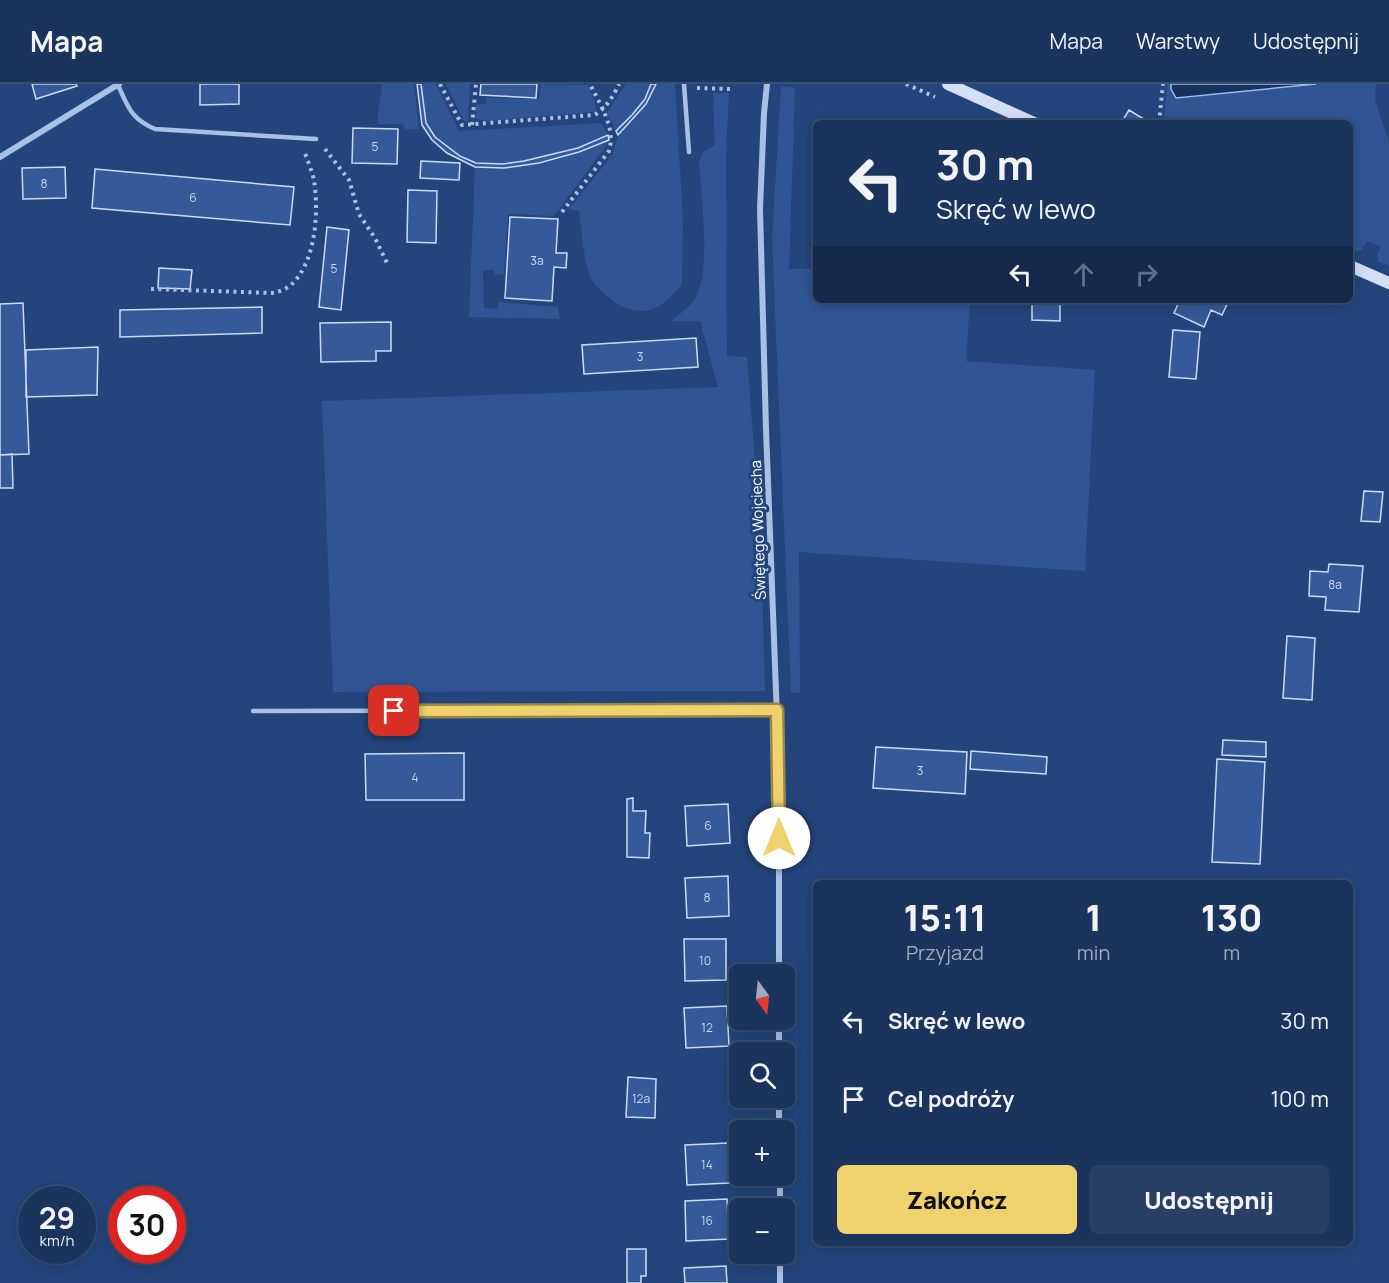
<!DOCTYPE html>
<html lang="pl">
<head>
<meta charset="utf-8">
<style>
  body { margin:0; font-family:Manrope,sans-serif; background:#283f66; color:#f1f3f6; height:100vh; display:flex; flex-direction:column; font-size:22px; white-space:nowrap }
  * { box-sizing:border-box; margin:0 }
  p { font-size:20px; color:#a0aabc }
  .icon { flex:none; width:33px; height:33px; fill:none; stroke:currentColor; stroke-width:2; stroke-linecap:round; stroke-linejoin:round }
  .map { position:relative; flex:1; overflow:hidden }
  .drawer { position:absolute; left:813px; top:796px; width:540px; height:366px; display:flex; flex-direction:column; background:#1b345d; border-radius:9px; box-shadow:0 3px 15px #0003,0 0 0 2px #394f72 }
  .drawer>* { flex:none }
  .top-card { position:absolute; left:813px; top:36px; width:540px; height:183px; border-radius:9px; box-shadow:0 3px 15px #0003,0 0 0 2px #394f72; background:#1b345d; color:#f1f3f6; overflow:hidden }
  .needle { width:39px; rotate:165deg }
  .buttons { position:absolute; left:729px; top:880px; display:grid; gap:12px }
  .buttons a { display:grid; place-items:center; width:66px; height:66px; border-radius:9px; background:#1b345d; box-shadow:0 3px 15px #0003,0 0 0 2px #394f72; font-size:30px }
  .speed { position:absolute; left:18px; top:1102px; display:flex; gap:12px; font-size:30px; font-weight:700; text-align:center }
  .speed>* { display:grid; place-content:center; width:78px; height:78px; border-radius:50%; background:#1b345d; box-shadow:0 3px 15px #0003,0 0 0 2px #394f72; line-height:1 }
  .speed small { font-size:15px; font-weight:400 }
  .speed .limit { border:9px solid #d22; background:#fff; color:#111 }
  .pin { position:absolute; display:grid; place-items:center; width:51px; height:51px; color:#fff; margin:-26px; border-radius:12px; box-shadow:0 3px 9px #0006 }
  .me { position:absolute; width:66px; margin:-33px; rotate:0deg; stroke-linejoin:round; filter:drop-shadow(0 0 4px #0008) }
  .turn { display:flex; align-items:center; gap:21px; height:126px; padding:0 24px; font-size:27px }
  .turn .icon { width:78px; height:78px; stroke-width:2.5 }
  .turn b { display:block; font-size:42px; line-height:51px }
  .lanes { display:flex; align-items:center; height:57px; padding:0 24px; background:#0003; justify-content:center; gap:30px; direction:ltr }
  .lanes .off { opacity:.35 }
  .eta { display:flex; justify-content:space-evenly; align-items:center; height:102px; text-align:center }
  .eta b { font-size:36px; font-weight:800; line-height:42px }
  .button { display:flex; gap:12px; margin-top:auto; padding:12px 24px }
  .button a { flex:1; height:69px; border-radius:9px; background:#efd26d; color:#111; font-size:24px; font-weight:800; line-height:69px; text-align:center }
  .button a+a { background:#283f66; color:#f1f3f6 }
  ul { padding:0; list-style:none }
  li { display:flex; align-items:center; gap:18px; height:78px; padding:0 24px }
  li div { flex:1 }
  li b { display:block; font-size:22px }
  li em { font-style:normal }
  header { display:flex; align-items:center; gap:36px; box-sizing:border-box; height:84px; padding:0 30px; background:#1b345d; border-bottom:2px solid #394f72 }
  header strong { font-size:28px }
  nav { display:flex; gap:33px; margin-inline-start:auto; font-size:21px }
  .map>svg:first-child { display:block }
</style>
</head>
<body>
<header>
<strong>Mapa</strong>
<nav><a>Mapa</a><a>Warstwy</a><a>Udostępnij</a></nav>
</header>
<div class="map">
<svg width="1389" height="1199" viewBox="0 0 1389 1199">
  <rect width="100%" height="100%" fill="#24457c"/>
  <path fill="#2f5594" d="M382,0H414L419,45H405L403,40H377Z
    M421,0H436L459,47L601,39L608,51C589,62 568,67 547,72C506,81 481,89 446,61C437,55 429,48 426,37C422,25 422,12 421,0Z
    M446,0H470L468,37H464Z
    M541,0L588,1L595,18L596,26L594,28L486,37L476,35V20H486L487,14L539,15Z
    M626,0H651C644,16 632,39 615,45L607,29Z
    M656,0H675L683,138L682,199C663,226 641,237 612,216C604,210 597,204 592,196C584,181 581,144 579,127L569,125L613,70L618,51L646,20Z
    M1167,0H1376L1375,16L1389,58V182L1379,178L1377,172L1381,163L1367,157L1362,166L1355,168L1350,166V39H1164Z
    M781,2L795,4L789,185H815L816,218L970,216L966,277L1095,286L1085,487L799,468L800,609H791L772,155Z
    M713,9H729L726,71L727,272L747,273L761,458L765,607L333,608L322,317L718,303L700,237H671C680,230 692,222 697,211C711,178 701,114 699,78L703,68L715,61Z
    M609,56L601,69L554,132L508,130L504,190L494,191V186H483L484,224L498,225V218L558,223L560,235L469,233L475,83C521,84 569,77 609,56Z"/>
  <path fill="#19315d" stroke="#9dbae6" stroke-width="1.5" d="M1171,0H1316L1176,14L1171,5Z"/>
  <path fill="#355a99" stroke="#ccdbf4" stroke-width="1.5" d="M32,0H76L77,2L36,15Z
    M200,0H239V20L200,21Z
    M417,0H421L426,39L435,53L460,72L476,79L503,80L524,77L578,64L608,51L609,56L579,68L539,79L504,84L475,83L447,69L432,56L422,41Z
    M481,0H537L536,14L480,11Z
    M651,0H656L646,20L618,51L616,47L632,31L645,15Z
    M1129,26L1147,37L1146,39H1121Z
    M353,44L398,45L397,80L352,79Z
    M421,77L460,79L459,96L420,94Z
    M65,83L66,114L23,115L22,84Z
    M95,85L294,103L290,141L92,124Z
    M408,106L437,107L436,159L407,158Z
    M510,133L558,135L556,169H567L566,184L554,183L552,217L505,214Z
    M327,143L349,146L341,226L319,223Z
    M814,179H816V216H874L816,218Z
    M159,184L192,186L190,205L158,204Z
    M1032,216H1060V237L1032,236Z
    M1180,216H1229L1222,231L1211,226L1204,243L1174,229Z
    M23,219L29,370L0,371V220Z
    M262,223V249L120,253V226Z
    M391,238V267H376V277L321,278L320,239Z
    M1173,246L1200,248L1196,295L1169,293Z
    M696,254L698,283L584,290L582,261Z
    M98,263L97,311L26,313V266Z
    M12,370L13,404H0V371Z
    M1364,407L1383,408L1380,438L1361,437Z
    M1329,480L1363,482L1359,528L1325,526L1326,513L1309,512L1310,487L1328,488Z
    M1287,552L1315,554L1312,616L1283,614Z
    M1223,656L1266,658V673L1222,671Z
    M876,663L967,668L965,710L873,704Z
    M971,667L1047,673L1046,690L970,685Z
    M464,669V716H366L365,670Z
    M1217,675L1265,678L1260,780L1212,778Z
    M633,714V727H646L645,749H650L649,774L627,773V715Z
    M728,720L730,759L687,762L685,722Z
    M728,792L729,832L687,834L685,794Z
    M684,855H726V896L685,897Z
    M727,922L729,962L686,964L684,924Z
    M628,993L656,995L655,1034L626,1033Z
    M728,1059L729,1099L687,1101L685,1061Z
    M727,1115L729,1155L686,1157L685,1117Z
    M627,1165H646V1192H641V1199H627Z
    M726,1182L727,1199H685L684,1184Z"/>
  <g fill="none" stroke-linecap="round" stroke-linejoin="round">
    <path stroke="#a9c0e5" stroke-width="4" stroke-dasharray="3 4.5" stroke-linecap="butt" d="M440,0L462,41L594,31C605,26 614,11 619,0
      M906,0L935,13
      M697,4L730,5
      M1159,39L1163,0
      M472,41L476,0
      M325,65L349,96L359,130L375,154L387,179
      M562,128L609,67C616,43 600,21 590,0
      M151,205L274,209C280,207 286,205 291,201C316,178 319,128 314,96C312,87 308,78 305,69"/>
    <path stroke="#a9c0e5" stroke-width="4.5" d="M684,0L689,68
      M118,1C128,23 131,35 155,45L316,55
      M253,627L777,626"/>
    <path stroke="#a9c0e5" stroke-width="6" d="M767,0L764,29L760,125L766,345L779,686V891
      M0,73L119,0
      M779,936V969
      M779,1014V1047
      M780,1092V1125
      M780,1170V1199"/>
    <path stroke="#d2dff5" stroke-width="12" d="M948,0L1034,39
      M1350,182L1389,199"/>
  </g>
  <g fill="none" stroke-linecap="round" stroke-linejoin="round">
    <g stroke="#9b8847" stroke-width="15">
      <path id="route" d="M394,627L777,626L779,754"/>
    </g>
    <use href="#route" stroke="#efd26d" stroke-width="10"/>
  </g>
  <g text-anchor="middle" dominant-baseline="central" stroke-width="6" stroke-linejoin="round" paint-order="stroke">
    <g font-size="12" fill="#ccd6e6">
      <text x="375" y="62">5</text>
      <text x="44" y="99">8</text>
      <text x="193" y="113">6</text>
      <text x="537" y="176">3a</text>
      <text x="334" y="184">5</text>
      <text x="640" y="272">3</text>
      <text x="1335" y="500">8a</text>
      <text x="920" y="686">3</text>
      <text x="415" y="693">4</text>
      <text x="708" y="741">6</text>
      <text x="707" y="813">8</text>
      <text x="705" y="876">10</text>
      <text x="707" y="943">12</text>
      <text x="641" y="1014">12a</text>
      <text x="707" y="1080">14</text>
      <text x="707" y="1136">16</text>
    </g>
    <g font-size="15" fill="#fff" stroke="#24457c">
      <text transform="translate(758 446) rotate(-92)">Świętego Wojciecha</text>
    </g>
  </g>
</svg>
<div class="buttons">
<a><svg class="needle" viewBox="-14 -14 28 28"><path d="M0-13l5 13h-10z" fill="#e53935"/><path d="M0 13l5-13h-10z" fill="#a0aabc"/></svg></a>
<a><svg class="icon" aria-label="search" viewBox="0 0 24 24"><circle cx="10" cy="10" r="6"/><path d="M15 15l6 6"/></svg></a>
<a>+</a>
<a>−</a>
</div>
<div class="speed"><div>29<small>km/h</small></div><div class="limit">30</div></div>
<div class="pin" style="left:394px;top:627px;background:#d93025"><svg class="icon" aria-label="arrive" viewBox="0 0 24 24"><path d="M6 21V4h12l-3 4 3 4H6"/></svg></div>
<svg class="me" style="left:779px;top:754px" viewBox="-20 -20 40 40"><circle r="19" fill="#fff"/><path d="M0-13L10 11 0 6-10 11z" fill="#efd26d"/></svg>
<div class="top-card">
<div class="turn"><svg class="icon" aria-label="left" viewBox="0 0 24 24"><path d="M17 20v-9H6M10 6l-5 5 5 5"/></svg><div><b>30 m</b>Skręć w lewo</div></div>
<div class="lanes"><svg class="icon" aria-label="left" viewBox="0 0 24 24"><path d="M17 20v-9H6M10 6l-5 5 5 5"/></svg><svg class="icon off" aria-label="ahead" viewBox="0 0 24 24"><path d="M12 20V5M6 11l6-6 6 6"/></svg><svg class="icon off" aria-label="right" viewBox="0 0 24 24"><path d="M7 20v-9h11M14 6l5 5-5 5"/></svg></div>
</div>
<section class="drawer">
<div class="eta">
<div><b>15:11</b><p>Przyjazd</p></div>
<div><b>1</b><p>min</p></div>
<div><b>130</b><p>m</p></div>
</div>
<ul>
<li><svg class="icon" aria-label="left" viewBox="0 0 24 24"><path d="M17 20v-9H6M10 6l-5 5 5 5"/></svg><div><b>Skręć w lewo</b></div><em>30 m</em></li>
<li><svg class="icon" aria-label="arrive" viewBox="0 0 24 24"><path d="M6 21V4h12l-3 4 3 4H6"/></svg><div><b>Cel podróży</b></div><em>100 m</em></li>
</ul>
<div class="button"><a>Zakończ</a><a>Udostępnij</a></div>
</section>
</div>
</body>
</html>
